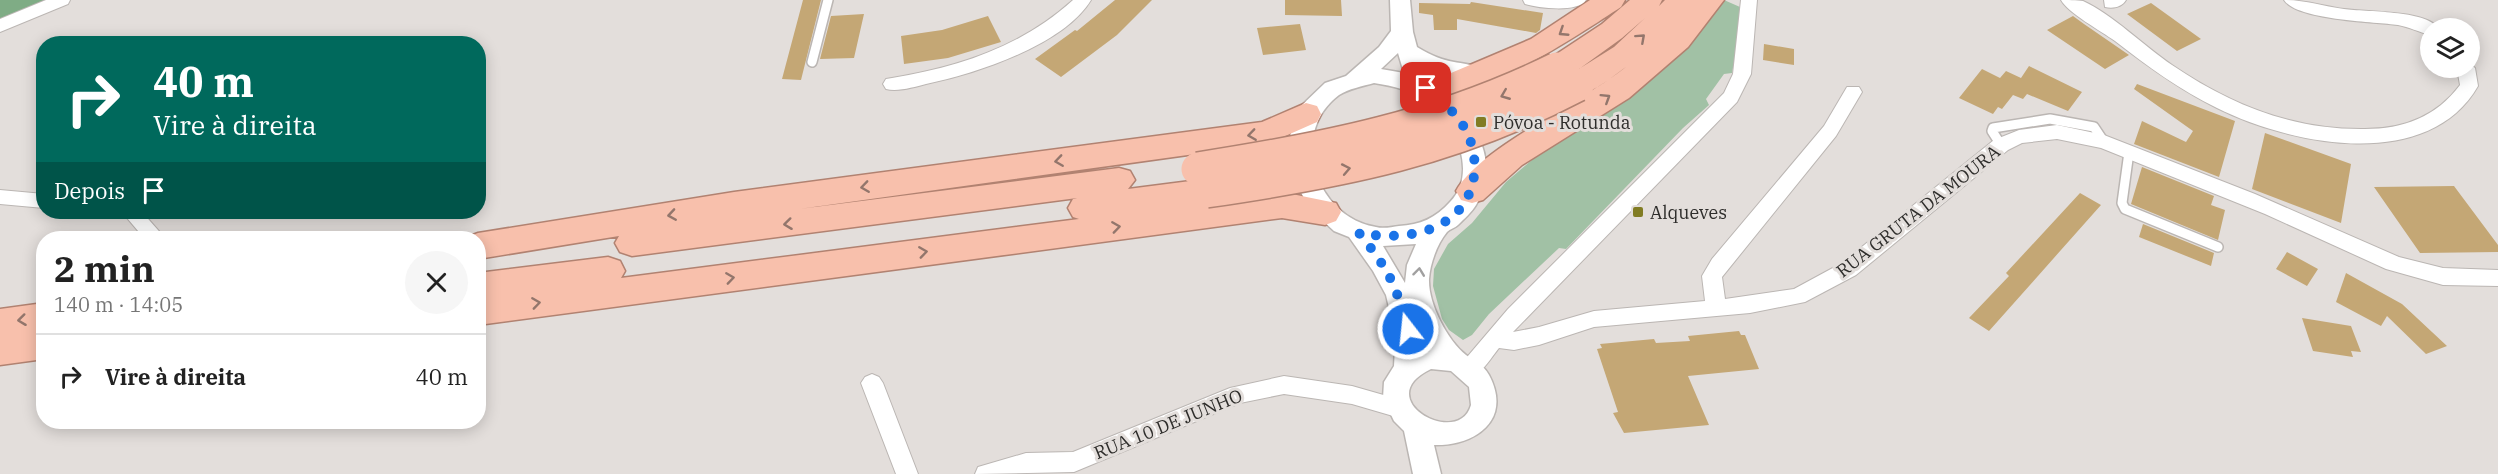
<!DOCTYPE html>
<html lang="pt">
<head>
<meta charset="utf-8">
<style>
  body { margin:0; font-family:"IBM Plex Serif",serif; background:#f6f6f6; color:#222; height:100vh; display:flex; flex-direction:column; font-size:22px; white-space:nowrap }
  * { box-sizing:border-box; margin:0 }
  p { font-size:20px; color:#767676 }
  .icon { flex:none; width:33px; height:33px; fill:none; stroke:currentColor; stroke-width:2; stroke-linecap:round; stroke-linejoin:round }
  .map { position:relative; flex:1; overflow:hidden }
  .sheet { position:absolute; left:36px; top:231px; width:450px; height:198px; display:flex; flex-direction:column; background:#fff; border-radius:24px; box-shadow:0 3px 15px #0003 }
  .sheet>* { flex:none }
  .banner { position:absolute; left:36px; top:36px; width:450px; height:183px; border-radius:24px; box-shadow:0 3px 15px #0003; background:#00695c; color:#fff; overflow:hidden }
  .fabs { position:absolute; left:2420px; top:18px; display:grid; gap:12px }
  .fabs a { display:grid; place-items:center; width:60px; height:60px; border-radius:50%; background:#fff; box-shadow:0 3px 15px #0003; font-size:30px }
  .pin { position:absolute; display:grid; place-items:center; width:51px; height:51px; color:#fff; margin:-26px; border-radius:12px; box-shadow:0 3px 9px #0006 }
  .me { position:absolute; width:66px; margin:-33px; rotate:344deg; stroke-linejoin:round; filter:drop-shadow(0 0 4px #0008) }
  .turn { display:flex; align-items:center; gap:21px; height:126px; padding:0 18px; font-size:27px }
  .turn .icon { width:78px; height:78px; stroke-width:2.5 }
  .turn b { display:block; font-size:42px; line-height:51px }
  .then { display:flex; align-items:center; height:57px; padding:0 18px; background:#0003; gap:12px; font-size:22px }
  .round { display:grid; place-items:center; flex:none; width:63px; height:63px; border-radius:32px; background:#f6f6f6 }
  .headline { display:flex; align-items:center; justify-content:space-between; height:102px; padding:0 18px }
  h1 { font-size:36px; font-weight:700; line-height:45px }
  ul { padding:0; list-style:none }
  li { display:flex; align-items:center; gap:18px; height:84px; padding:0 18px; border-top:2px solid #e0e0e0 }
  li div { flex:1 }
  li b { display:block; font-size:22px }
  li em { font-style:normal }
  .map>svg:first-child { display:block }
</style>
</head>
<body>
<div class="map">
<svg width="2498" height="474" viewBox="0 0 2498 474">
  <rect width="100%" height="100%" fill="#e3dedb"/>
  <path fill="#a1c1a5" d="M1724,0L1740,7L1739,37L1732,73L1724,74L1706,99L1709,105L1683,128L1566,249L1559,248L1489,314L1472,335L1463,340L1449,330L1442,319L1433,286L1434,269L1448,244L1472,223L1506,182L1540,153L1596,120L1629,97Z"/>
  <path fill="#7fac85" d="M0,0H46L0,23Z"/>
  <path fill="#c4a775" d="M803,0H821L801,80L782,79Z
    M1115,0H1152L1117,35L1061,77L1035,59L1075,30L1077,31Z
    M1285,0H1341L1342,16L1285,15Z
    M1471,2L1543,13L1540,30L1536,33L1457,19V30H1434L1433,15L1419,13V3L1470,4Z
    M2151,3L2201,39L2177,51L2127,14Z
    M864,14L854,58L820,59L831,16Z
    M988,16L1001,42L948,58L904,64L901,36L942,30Z
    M2073,16L2084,24L2129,55L2105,69L2047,30Z
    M1300,24L1306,50L1263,55L1257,28Z
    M1764,44L1794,49V65L1763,60Z
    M2029,66L2082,92L2068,111L2027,94L2023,99L2013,95L2002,109L1998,107L1993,114L1959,98L1982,69L2000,78L2006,71L2021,78Z
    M2137,84L2235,121L2219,177L2134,144L2142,121L2186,142L2193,131L2134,89Z
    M2265,133L2351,164L2341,223L2252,189Z
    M2142,167L2214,196L2211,205L2225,210L2218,240L2131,204Z
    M2454,186L2498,245V252L2420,253L2374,187Z
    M2080,193L2101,205L1989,331L1969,318L2009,276L2006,273Z
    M2143,224L2214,253L2211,266L2139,237Z
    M2287,252L2318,269L2307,286L2276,269Z
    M2346,273L2402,304L2447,346L2426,354L2387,316L2381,326L2336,302Z
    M2302,318L2351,326L2361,352L2351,351L2353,357L2313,351Z
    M1739,331L1741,335H1745L1759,369L1688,376L1709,425L1624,433L1613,413L1618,412L1597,349L1602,348L1600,344L1654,339L1656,343L1690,341L1688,336Z"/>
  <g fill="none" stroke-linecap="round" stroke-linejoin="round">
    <g stroke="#bbb6b3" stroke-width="12">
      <path id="service" d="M812,62L828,0
        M2001,145L1992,131L1993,128L2050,119L2094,127L2104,142
        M2129,152L2122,203L2125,209L2218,247"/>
    </g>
    <g stroke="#bbb6b3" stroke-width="2">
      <path id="minor" d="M46,0H70L68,4L0,32V19Z
        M1073,0H1091C1064,45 975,74 926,84C914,87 898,92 886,89L883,84L886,79L892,78C959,67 1021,47 1073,0Z
        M1523,0H1586C1578,13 1538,8 1525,4Z
        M1741,0H1757L1751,74L1737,102L1513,332L1539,327L1594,311L1705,301L1702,276L1712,259L1824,126L1847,87H1859L1862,92L1836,136L1722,277L1725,299L1794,289L1842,263L1994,140L2019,130L2057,125L2104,135L2255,194L2399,257L2443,268L2498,270V286L2443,285L2386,269L2265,214L2101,148L2057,139L2022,143L2008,150L1856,275L1805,302L1750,313L1594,327L1539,345L1514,350L1499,348C1489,360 1479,381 1462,375L1459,369L1462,363L1508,309L1724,93L1733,74Z
        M2061,0C2067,0 2077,0 2083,1C2112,14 2145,47 2172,65C2231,105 2293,130 2365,129C2403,129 2436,117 2460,85L2457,68H2469V63L2475,68L2478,86C2428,173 2291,145 2217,108C2180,90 2147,66 2115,41C2101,31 2068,13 2061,0Z
        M2104,0H2126C2122,7 2113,9 2105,7Z
        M2284,0C2306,0 2322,6 2344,9C2365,12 2426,10 2438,28H2430V35C2419,32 2409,27 2398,25C2375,22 2296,20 2284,0Z
        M0,190L44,194V208L0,204Z
        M122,212H142L165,238H144Z
        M872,374L879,377L883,383L918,474H896L861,383L865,377Z
        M1284,376L1352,386L1408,402L1411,409L1408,416L1400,418L1352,404L1284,394L1240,403L1074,472L975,474L978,467L1026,453L1073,452L1230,388Z"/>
    </g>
    <g stroke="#bbb6b3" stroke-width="3">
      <path id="tertiary" d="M1390,0H1410L1413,32L1417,47C1448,66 1458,60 1488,69L1491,74L1488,79L1459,80L1425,71L1429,83C1468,104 1505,161 1476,205C1472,212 1464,219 1458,225C1455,228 1450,229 1447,232C1437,244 1430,264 1429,279C1428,303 1447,340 1466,355C1475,362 1483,364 1489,375C1513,420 1475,446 1434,445L1441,474H1413L1404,431L1394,421L1383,398L1384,382L1394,366L1395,348L1394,329L1386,295L1373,271L1349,237L1334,231L1309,208L1291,173L1288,141L1301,106L1325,83L1346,76L1379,47L1391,31ZM1398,53L1404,73L1381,69ZM1374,83C1393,86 1412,90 1429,103C1456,124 1478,173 1450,202C1436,218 1420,225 1399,226C1392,227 1383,229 1376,227C1315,217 1288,133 1339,95C1348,89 1363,86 1374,83ZM1416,244L1407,265L1405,283L1383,246ZM1419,330L1430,347L1421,350ZM1431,369L1451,371L1469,387L1471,405C1459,449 1368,399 1431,369Z"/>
    </g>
    <g stroke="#b18271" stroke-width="3">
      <path id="trunk" d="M1590,0H1625L1621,7C1578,35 1466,111 1415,96L1411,88L1415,80L1451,73L1531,39Z
        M1630,0H1662L1659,6L1665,0H1724L1688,47L1629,98L1522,165L1483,200L1472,203L1461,200L1456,191C1479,148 1583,102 1626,67C1608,79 1589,99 1566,93L1562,85L1566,77L1614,47L1645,18L1622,38L1568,77L1557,80L1546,77L1542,69L1546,61L1602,24Z
        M1306,103L1317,106L1321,114L1317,122L1267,144L799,209L1119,168L1130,171L1135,180L1128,189L1206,179L1217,182L1222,191L1217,200L1211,202L1282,192L1336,203L1341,212L1336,221L1325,225L1282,218L478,325V273L608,257L620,261L625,271L621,278L1079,219L1073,217L1068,208L1073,199L1077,198L632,256L620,252L615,243L619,236L478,259V238H465L478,233L734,192L1262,122Z
        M44,303V359L0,365V309Z"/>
    </g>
    <use href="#service" stroke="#fff" stroke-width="9"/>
    <use href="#minor" fill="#fff" fill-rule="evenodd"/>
    <use href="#tertiary" fill="#fff" fill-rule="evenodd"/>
    <use href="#trunk" fill="#f8c0ac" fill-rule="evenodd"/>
    <g stroke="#b18271" stroke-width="36" stroke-linecap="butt">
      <path id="trunk-bridge" d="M1198,169C1327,149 1439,127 1557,69
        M1206,191C1343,171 1453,150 1577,85"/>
    </g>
    <use href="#trunk-bridge" stroke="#f8c0ac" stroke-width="33"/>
  </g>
  <defs><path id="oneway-chevron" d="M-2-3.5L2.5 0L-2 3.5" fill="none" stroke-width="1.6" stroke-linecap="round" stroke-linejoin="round" transform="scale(1.5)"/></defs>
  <g stroke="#93766c">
    <use href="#oneway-chevron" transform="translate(1563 32) rotate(147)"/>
    <use href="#oneway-chevron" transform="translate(1641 38) rotate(-42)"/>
    <use href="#oneway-chevron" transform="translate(1505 95) rotate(158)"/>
    <use href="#oneway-chevron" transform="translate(1606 98) rotate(-32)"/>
    <use href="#oneway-chevron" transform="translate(1252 135) rotate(172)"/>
    <use href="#oneway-chevron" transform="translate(1059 161) rotate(172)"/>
    <use href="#oneway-chevron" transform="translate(1346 169) rotate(-11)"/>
    <use href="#oneway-chevron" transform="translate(865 187) rotate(172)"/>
    <use href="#oneway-chevron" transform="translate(672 215) rotate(171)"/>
    <use href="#oneway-chevron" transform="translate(788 224) rotate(173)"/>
    <use href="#oneway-chevron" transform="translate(1116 227) rotate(-8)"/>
    <use href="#oneway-chevron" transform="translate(923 252) rotate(-8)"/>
    <use href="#oneway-chevron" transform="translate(730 278) rotate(-8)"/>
    <use href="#oneway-chevron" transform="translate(536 303) rotate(-8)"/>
    <use href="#oneway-chevron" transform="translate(22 320) rotate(173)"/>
  </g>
  <use stroke="#a1a0a0" href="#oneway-chevron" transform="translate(1419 272) rotate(-83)"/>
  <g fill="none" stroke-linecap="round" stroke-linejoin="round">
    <path stroke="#1a73e8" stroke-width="10" stroke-dasharray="0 18" d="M1408,329C1395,283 1389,270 1359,233C1405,242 1466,232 1474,176C1476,160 1473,142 1464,127C1455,112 1440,99 1426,88"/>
  </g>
  <g fill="#817c23" stroke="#e3dedb" stroke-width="2">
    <rect x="1475" y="116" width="12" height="12" rx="3"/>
    <rect x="1632" y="206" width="12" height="12" rx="3"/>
  </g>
  <g text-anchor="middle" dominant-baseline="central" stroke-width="6" stroke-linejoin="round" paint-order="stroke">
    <g font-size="18" fill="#2e2d2b" stroke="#e3dedb" text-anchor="start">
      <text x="1493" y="122">Póvoa - Rotunda</text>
      <text x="1650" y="212">Alqueves</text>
    </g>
    <g font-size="18" fill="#2e2d2b" stroke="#e3dedb">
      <text transform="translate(1918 211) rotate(-38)">RUA GRUTA DA MOURA</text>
      <text transform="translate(1168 424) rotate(-22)">RUA 10 DE JUNHO</text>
    </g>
  </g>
</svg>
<div class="fabs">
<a><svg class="icon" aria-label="layers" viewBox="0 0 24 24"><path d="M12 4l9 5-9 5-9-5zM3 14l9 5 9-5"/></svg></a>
</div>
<div class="pin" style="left:1426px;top:88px;background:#d93025"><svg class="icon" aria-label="arrive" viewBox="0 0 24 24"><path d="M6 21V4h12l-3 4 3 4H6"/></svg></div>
<svg class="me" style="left:1408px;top:329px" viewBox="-20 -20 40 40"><circle r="17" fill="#1a73e8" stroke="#fff" stroke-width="3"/><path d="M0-11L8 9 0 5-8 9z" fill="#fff"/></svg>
<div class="banner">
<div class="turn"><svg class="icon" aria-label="right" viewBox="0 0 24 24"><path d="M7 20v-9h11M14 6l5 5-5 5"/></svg><div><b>40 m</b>Vire à direita</div></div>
<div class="then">Depois<svg class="icon" aria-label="arrive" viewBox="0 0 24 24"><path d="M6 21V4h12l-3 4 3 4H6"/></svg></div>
</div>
<section class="sheet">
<div class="headline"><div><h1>2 min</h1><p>140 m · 14:05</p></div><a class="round"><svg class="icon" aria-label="close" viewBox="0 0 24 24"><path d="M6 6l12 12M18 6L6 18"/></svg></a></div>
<ul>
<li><svg class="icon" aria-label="right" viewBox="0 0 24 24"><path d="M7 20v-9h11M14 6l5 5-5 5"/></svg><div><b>Vire à direita</b></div><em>40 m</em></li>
</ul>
</section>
</div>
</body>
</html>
